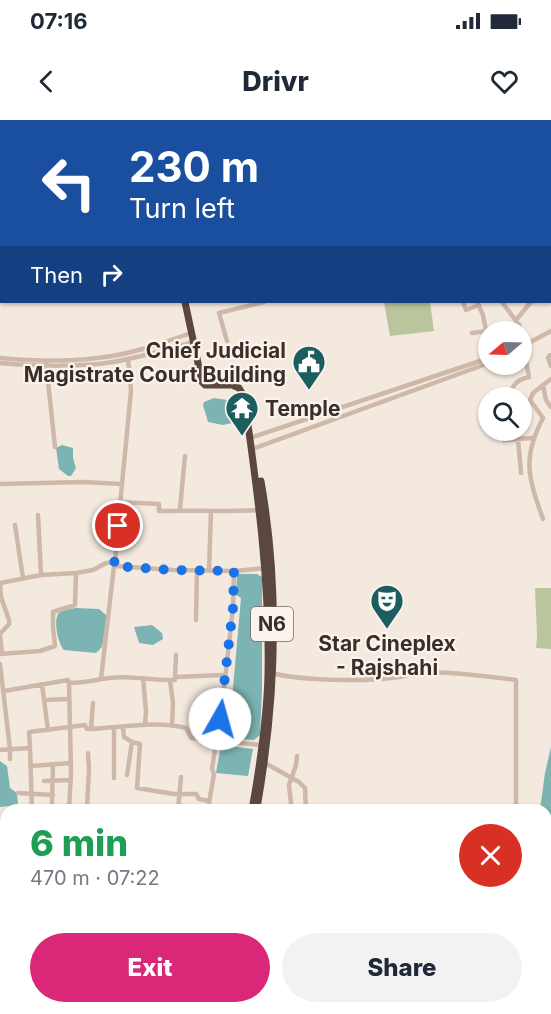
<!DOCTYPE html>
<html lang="en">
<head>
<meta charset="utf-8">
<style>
  body { margin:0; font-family:Inter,sans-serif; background:#f2f2f3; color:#1f2937; height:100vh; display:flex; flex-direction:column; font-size:22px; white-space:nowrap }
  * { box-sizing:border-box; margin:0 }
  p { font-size:20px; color:#747a83 }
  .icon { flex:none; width:33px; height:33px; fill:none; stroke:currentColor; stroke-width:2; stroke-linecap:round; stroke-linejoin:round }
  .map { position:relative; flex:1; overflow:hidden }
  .panel { position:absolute; left:0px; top:684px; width:552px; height:210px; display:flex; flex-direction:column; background:#fff; border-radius:18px 18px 0 0; box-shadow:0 2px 4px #0004 }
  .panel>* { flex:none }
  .top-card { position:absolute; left:0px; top:0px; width:552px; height:183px; box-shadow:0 2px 4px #0004; background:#1a4fa0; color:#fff; overflow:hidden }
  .needle { width:39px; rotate:251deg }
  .buttons { position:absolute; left:478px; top:201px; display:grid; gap:12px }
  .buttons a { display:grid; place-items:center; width:54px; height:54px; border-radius:50%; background:#fff; box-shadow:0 2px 4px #0004; font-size:30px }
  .pin { position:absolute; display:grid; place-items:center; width:51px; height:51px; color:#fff; margin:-26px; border:3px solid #fff; border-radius:50%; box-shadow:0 2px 6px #0007 }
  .me { position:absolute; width:66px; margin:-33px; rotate:7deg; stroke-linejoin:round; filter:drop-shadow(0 0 4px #0008) }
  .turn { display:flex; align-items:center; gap:21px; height:126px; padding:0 30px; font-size:27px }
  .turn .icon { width:78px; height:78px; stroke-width:2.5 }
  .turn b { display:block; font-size:42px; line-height:51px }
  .then { display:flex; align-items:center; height:57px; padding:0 30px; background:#0003; gap:12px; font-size:22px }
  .round { display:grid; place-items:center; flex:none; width:63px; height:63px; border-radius:32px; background:#f2f2f3 }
  .headline { display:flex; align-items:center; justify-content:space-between; height:102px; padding:0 30px }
  h1 { font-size:36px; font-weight:800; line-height:45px; color:#1e9e55 }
  .primary-button { display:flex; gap:12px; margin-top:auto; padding:12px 30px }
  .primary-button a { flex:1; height:69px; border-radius:36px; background:#db2777; color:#fff; font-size:24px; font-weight:800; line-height:69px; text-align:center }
  .primary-button a+a { background:#f2f2f3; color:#1f2937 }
  .status { display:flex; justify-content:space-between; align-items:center; height:42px; padding:0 30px; background:#fff; direction:ltr }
  .status svg { height:16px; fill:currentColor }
  header { display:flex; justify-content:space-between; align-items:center; height:78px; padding:0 30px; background:#fff; font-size:27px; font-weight:800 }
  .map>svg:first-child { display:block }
</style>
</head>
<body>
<div class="status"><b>07:16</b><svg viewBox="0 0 49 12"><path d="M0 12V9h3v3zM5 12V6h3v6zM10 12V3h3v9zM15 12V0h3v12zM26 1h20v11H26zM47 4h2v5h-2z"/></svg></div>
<header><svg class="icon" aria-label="back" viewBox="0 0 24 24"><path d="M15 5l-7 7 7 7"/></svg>Drivr<svg class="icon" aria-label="heart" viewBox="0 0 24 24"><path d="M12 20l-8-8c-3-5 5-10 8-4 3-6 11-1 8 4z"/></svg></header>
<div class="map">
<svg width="551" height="894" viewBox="0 0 551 894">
  <rect width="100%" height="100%" fill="#f4e9df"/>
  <path fill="#bac59d" d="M384,182H430L434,211L390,216Z
    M535,468H551V529L536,528L537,516Z"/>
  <path fill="#7cb3b3" d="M214,278L227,280L234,289L236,297L232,303L223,305L208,302L203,285L204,282Z
    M62,325L73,328V338L76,348L71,356H68L59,349L56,328Z
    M237,454H257L262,457V570L260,615L254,620L221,618L228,583L232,579L241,478L236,475Z
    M76,488L99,489L107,496L102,527L96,533L64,530C58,524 52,498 60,492C64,489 71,489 76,488Z
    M152,505L162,513L163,519L153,525L139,523L134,507Z
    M221,625L253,629L248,656L216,653Z
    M551,627V823L546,771V690H540L545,653Z
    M0,641L7,646L10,668L17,673L18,685L0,687Z"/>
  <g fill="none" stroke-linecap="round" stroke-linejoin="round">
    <path stroke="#7cb3b3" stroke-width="1.5" d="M479,888L489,894"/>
    <path stroke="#7cb3b3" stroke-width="4.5" d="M0,737H6"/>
    <path stroke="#ceb8a9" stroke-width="4.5" d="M101,0L103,2
      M190,0L193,2
      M399,0L400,2
      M405,0L406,2
      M472,0V2
      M485,0L486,2
      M510,0V2
      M432,2L436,0
      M549,2L551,1
      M550,10L551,12
      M550,16H551
      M550,38H551
      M550,46L551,45
      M550,73H551
      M0,76H2
      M550,80L551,82
      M550,140L551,139
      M550,143L551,145
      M0,152L2,153
      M550,176H551
      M463,182L466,190L479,185
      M477,182L483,195L486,211L519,204
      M502,182L519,205L521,212
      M516,200L531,182
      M472,213L486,211
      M227,221L219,193L264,182
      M550,235L548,238L551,246
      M0,238C32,241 65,242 97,238C129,235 160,224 191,213
      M0,243C32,246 65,247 98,244C130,241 162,230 194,222
      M46,243L55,327
      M543,265L546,280L551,287
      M510,278C512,265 516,260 529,257L523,226L551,211
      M504,310V320L532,318
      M250,318L489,238
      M518,319L521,353
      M252,329L489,243
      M0,364L83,362L122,364L115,442
      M122,364L131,271L128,239
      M119,382L159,384V391C193,390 226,392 261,390
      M180,389L185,336
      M38,395L41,455
      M543,399C528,357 522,338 543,298L530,280L533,273L551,259
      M15,405L23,458
      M209,451L211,391
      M0,463L41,455L76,453L93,450L106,443L115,442L114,446H116L173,450L234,451
      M0,464L1,477L9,500V504L0,514
      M196,500L197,450
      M0,515L2,533
      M0,534L40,531L55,526L53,507V492L75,485L76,453
      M0,544L10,629V639
      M271,553C304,561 366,562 400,557C406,556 412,553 418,553C451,551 483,556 516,560V690
      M175,557L176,535
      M143,558L146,591L145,605
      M101,559L114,446
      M170,560L173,583L172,606
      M69,563L71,653L69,690
      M42,564L48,610
      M4,571L68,560L69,563C81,563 92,561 102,559C126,554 152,561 175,560V557L223,555L225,557
      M44,580L69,579
      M114,608V658
      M123,608L124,617L132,622L140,624L137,668L174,674H196L199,679L209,681
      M91,609L93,583
      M30,628L32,689
      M0,630L30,628L29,612L85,605L87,609C118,608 156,600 186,608L191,618L262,625
      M265,643L299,662L305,668L306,690
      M31,646L71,643
      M127,655L132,622
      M44,661L71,660
      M18,673L53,675
      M52,683L53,645
      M291,683L289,665L296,645L297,636
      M70,686L104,690
      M87,687L89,649L88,633
      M178,690L181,657
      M210,690L209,683L214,654L212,649L223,577L233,488L234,451L266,448
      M0,866L6,869
      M72,888L97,894
      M22,894V888
      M104,894L105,888
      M132,894V888
      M144,894V888"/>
    <path stroke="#5c4740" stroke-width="7" d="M323,2V0
      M328,2V0
      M185,182L202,262L205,265H232L239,268L244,276C257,368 270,460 268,554C267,600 260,645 252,690
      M257,688C276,580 280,469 261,361
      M226,894V888
      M231,894V888"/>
  </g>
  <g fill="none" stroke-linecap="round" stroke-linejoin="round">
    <path stroke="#1a73e8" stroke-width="10" stroke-dasharray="0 18" d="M118,406L114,446L172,450L234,451L233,488L220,599"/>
  </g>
  <defs>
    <g id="civic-pin" transform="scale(1.725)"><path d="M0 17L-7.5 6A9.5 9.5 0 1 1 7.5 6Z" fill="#1c5e5f" stroke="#fbf3ec"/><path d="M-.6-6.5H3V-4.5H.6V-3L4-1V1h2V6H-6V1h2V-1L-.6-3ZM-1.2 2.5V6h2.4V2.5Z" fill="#fff"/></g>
    <g id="temple-pin" transform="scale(1.725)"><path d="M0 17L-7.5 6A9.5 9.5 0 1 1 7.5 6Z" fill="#1c5e5f" stroke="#fbf3ec"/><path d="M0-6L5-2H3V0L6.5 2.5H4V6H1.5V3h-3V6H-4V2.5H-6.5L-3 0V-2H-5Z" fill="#fff"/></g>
    <g id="theatre-pin" transform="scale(1.725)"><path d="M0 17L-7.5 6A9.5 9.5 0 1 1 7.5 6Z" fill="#1c5e5f" stroke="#fbf3ec"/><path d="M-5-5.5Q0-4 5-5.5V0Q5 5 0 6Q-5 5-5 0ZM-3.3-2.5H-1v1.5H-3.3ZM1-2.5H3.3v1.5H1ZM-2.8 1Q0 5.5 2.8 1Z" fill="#fff"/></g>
  </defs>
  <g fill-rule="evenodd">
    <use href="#civic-pin" x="309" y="242"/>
    <use href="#temple-pin" x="242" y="288"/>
    <use href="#theatre-pin" x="387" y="481"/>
  </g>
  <g text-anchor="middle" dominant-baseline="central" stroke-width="4.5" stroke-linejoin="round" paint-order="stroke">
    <rect fill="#fbf3ec" stroke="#746964" stroke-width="1.5" x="251" y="487" width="42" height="34" rx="4.5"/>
    <g font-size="20" font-weight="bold" fill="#3a2e29">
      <text x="272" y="504">N6</text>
    </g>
    <g font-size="21" font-weight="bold" fill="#3a2e29" stroke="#fbf3ec" text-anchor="end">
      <text x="286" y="230">Chief Judicial<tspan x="286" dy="24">Magistrate Court Building</tspan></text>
      <text x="265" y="288" text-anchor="start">Temple</text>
      <text x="387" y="523" text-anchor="middle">Star Cineplex<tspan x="387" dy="24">- Rajshahi</tspan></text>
    </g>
  </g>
</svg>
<div class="buttons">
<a><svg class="needle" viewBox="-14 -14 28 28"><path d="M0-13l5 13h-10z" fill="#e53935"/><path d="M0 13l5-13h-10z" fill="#747a83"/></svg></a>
<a><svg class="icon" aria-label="search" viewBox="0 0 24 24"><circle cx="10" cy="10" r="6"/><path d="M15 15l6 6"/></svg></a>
</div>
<div class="pin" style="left:118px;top:406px;background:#d93025"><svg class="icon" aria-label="arrive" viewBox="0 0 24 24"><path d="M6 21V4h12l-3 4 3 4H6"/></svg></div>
<svg class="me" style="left:220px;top:599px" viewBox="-20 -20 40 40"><circle r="19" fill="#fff"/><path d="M0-13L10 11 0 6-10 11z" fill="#1a73e8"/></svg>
<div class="top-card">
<div class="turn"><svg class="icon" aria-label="left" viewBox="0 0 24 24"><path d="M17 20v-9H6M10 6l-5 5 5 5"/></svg><div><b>230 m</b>Turn left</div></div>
<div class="then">Then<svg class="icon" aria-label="right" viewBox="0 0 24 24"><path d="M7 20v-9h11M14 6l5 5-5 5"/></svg></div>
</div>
<section class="panel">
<div class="headline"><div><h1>6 min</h1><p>470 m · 07:22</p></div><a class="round" style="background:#d93025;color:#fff"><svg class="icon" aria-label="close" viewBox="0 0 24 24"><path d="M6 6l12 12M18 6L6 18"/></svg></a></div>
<div class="primary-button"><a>Exit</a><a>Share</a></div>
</section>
</div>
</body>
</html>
